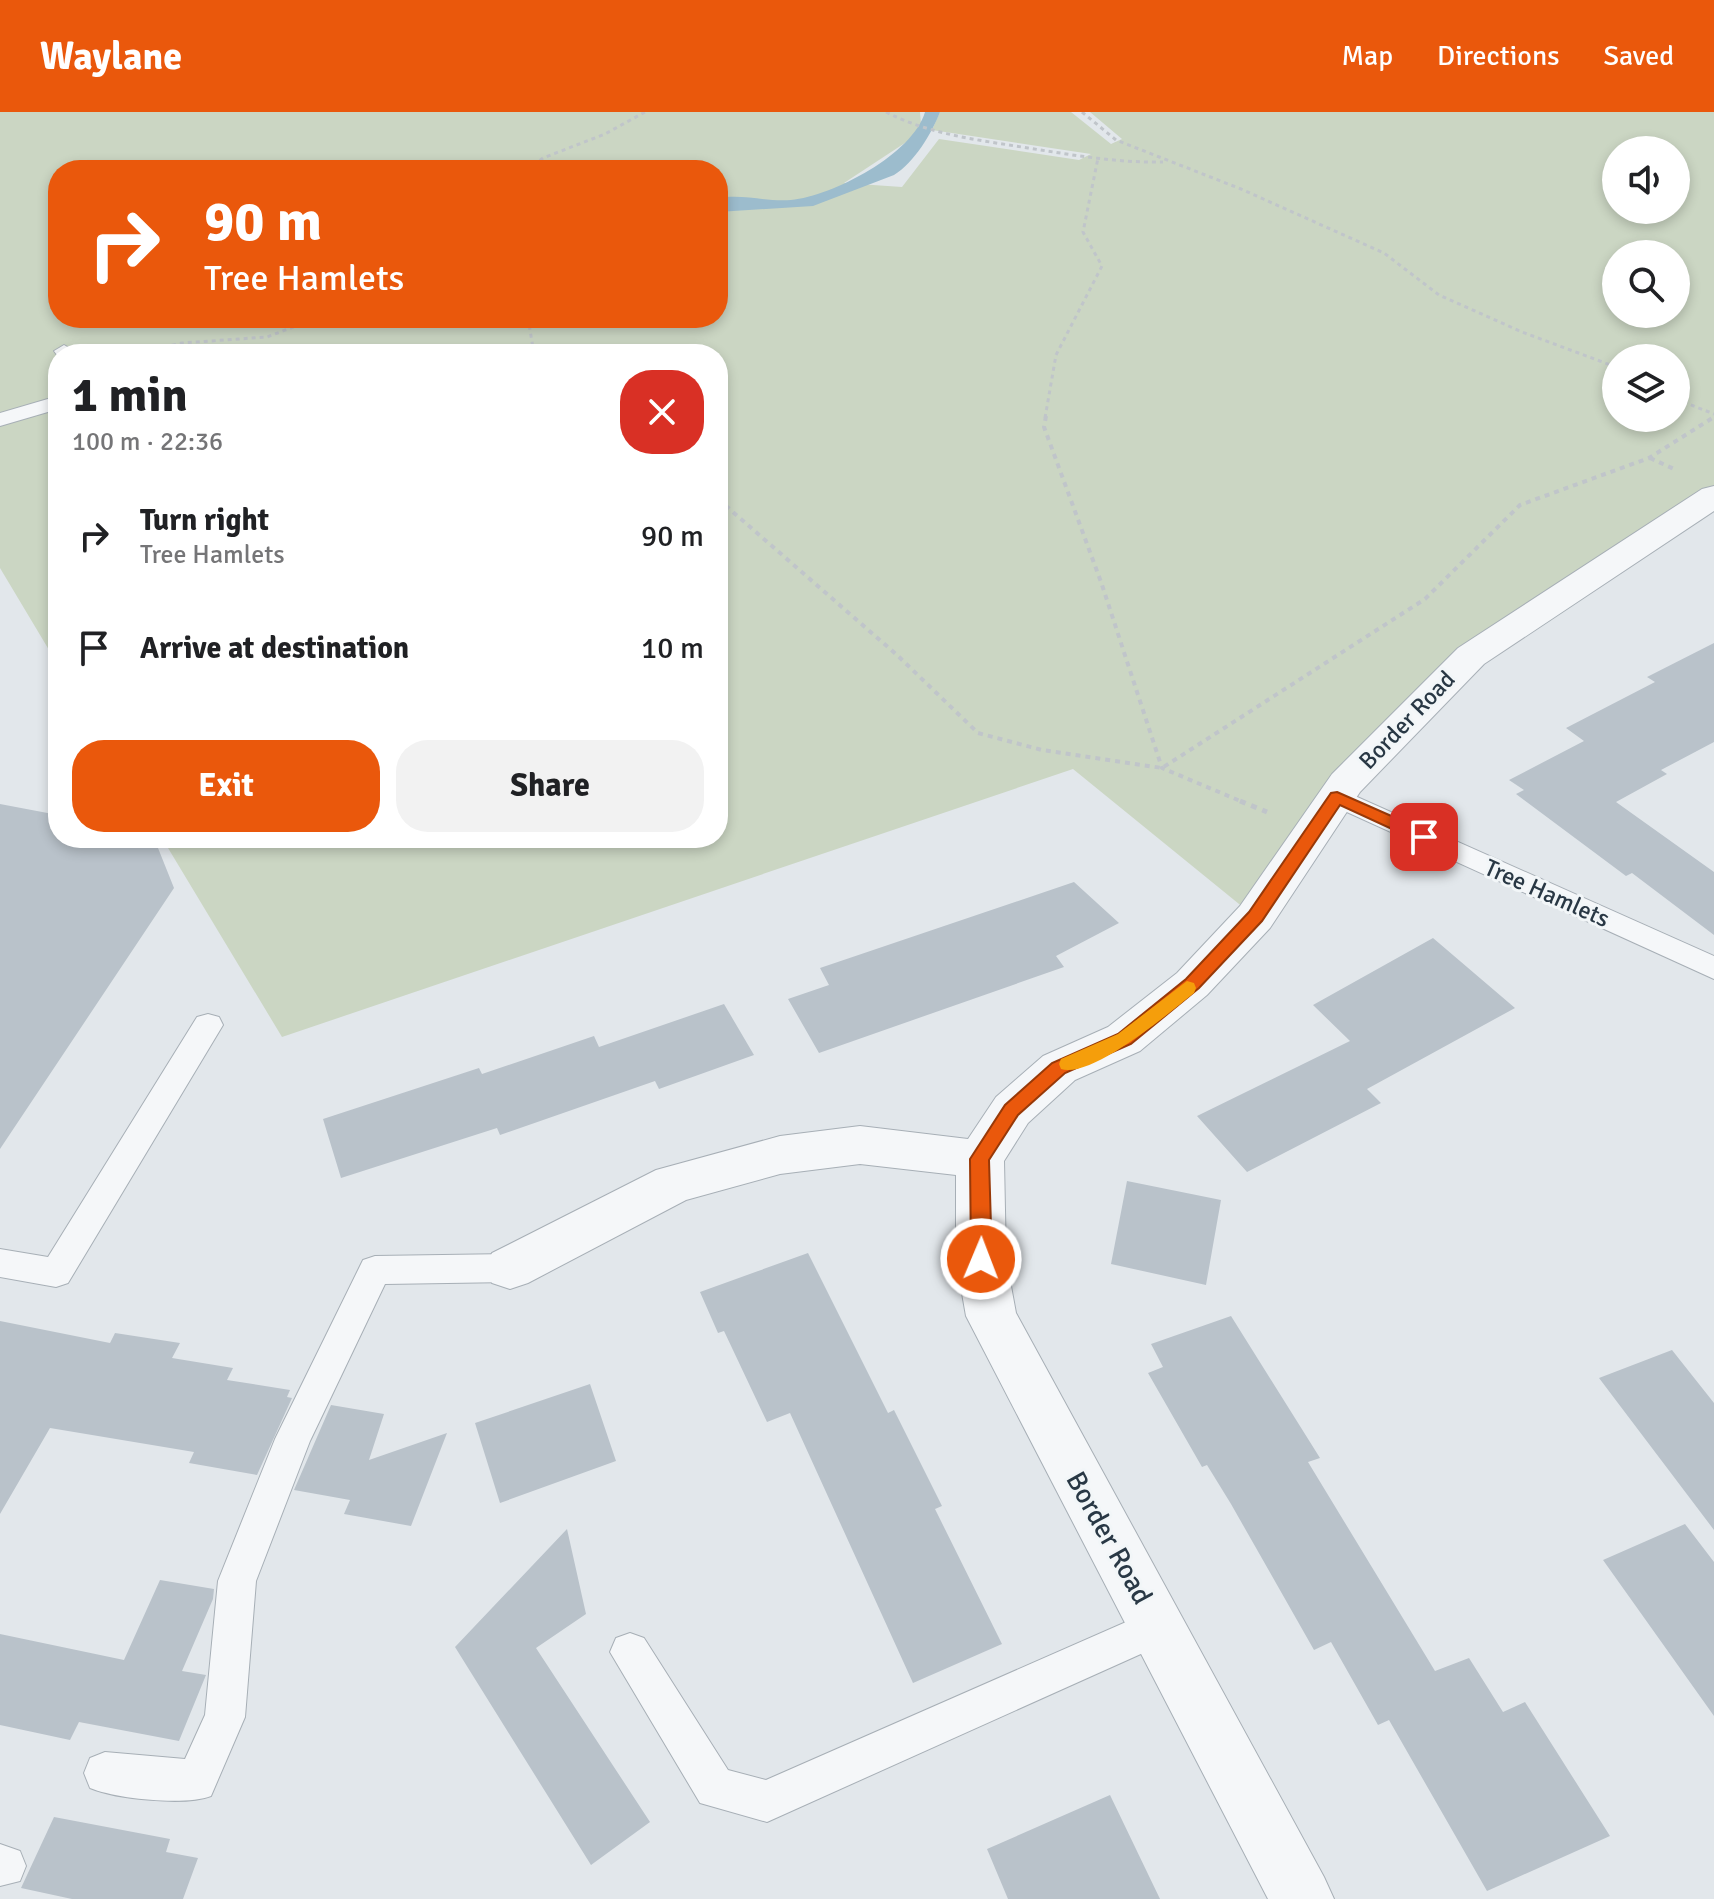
<!DOCTYPE html>
<html lang="en">
<head>
<meta charset="utf-8">
<style>
  body { margin:0; font-family:Signika,sans-serif; background:#f2f2f2; color:#202124; height:100vh; display:flex; flex-direction:column; font-size:30px; white-space:nowrap }
  * { box-sizing:border-box; margin:0 }
  p { font-size:26px; color:#757577 }
  .icon { flex:none; width:44px; height:44px; fill:none; stroke:currentColor; stroke-width:2; stroke-linecap:round; stroke-linejoin:round }
  .map { position:relative; flex:1; overflow:hidden }
  .panel { position:absolute; left:48px; top:232px; width:680px; height:504px; display:flex; flex-direction:column; background:#fff; border-radius:32px; box-shadow:0 4px 12px #0003 }
  .panel>* { flex:none }
  .top-card { position:absolute; left:48px; top:48px; width:680px; height:168px; border-radius:32px; box-shadow:0 4px 12px #0003; background:#ea580c; color:#fff; overflow:hidden }
  .controls { position:absolute; left:1602px; top:24px; display:grid; gap:16px }
  .controls a { display:grid; place-items:center; width:88px; height:88px; border-radius:50%; background:#fff; box-shadow:0 4px 12px #0003; font-size:40px }
  .pin { position:absolute; display:grid; place-items:center; width:68px; height:68px; color:#fff; margin:-34px; border-radius:16px; box-shadow:0 4px 12px #0006 }
  .me { position:absolute; width:88px; margin:-44px; rotate:1deg; stroke-linejoin:round; filter:drop-shadow(0 0 6px #0008) }
  .turn { display:flex; align-items:center; gap:28px; height:168px; padding:0 24px; font-size:36px }
  .turn .icon { width:104px; height:104px; stroke-width:2.5 }
  .turn b { display:block; font-size:56px; line-height:68px }
  .round { display:grid; place-items:center; flex:none; width:84px; height:84px; border-radius:32px; background:#f2f2f2 }
  .summary { display:flex; align-items:center; justify-content:space-between; height:136px; padding:0 24px }
  h1 { font-size:48px; font-weight:700; line-height:60px }
  .primary-button { display:flex; gap:16px; margin-top:auto; padding:16px 24px }
  .primary-button a { flex:1; height:92px; border-radius:32px; background:#ea580c; color:#fff; font-size:32px; font-weight:700; line-height:92px; text-align:center }
  .primary-button a+a { background:#f2f2f2; color:#202124 }
  ul { padding:0; list-style:none }
  li { display:flex; align-items:center; gap:24px; height:112px; padding:0 24px }
  li div { flex:1 }
  li b { display:block; font-size:30px }
  li em { font-style:normal }
  header { display:flex; align-items:center; gap:48px; box-sizing:border-box; height:112px; padding:0 40px; background:#ea580c; color:#fff }
  header strong { font-size:38px }
  nav { display:flex; gap:44px; margin-inline-start:auto; font-size:28px }
  .map>svg:first-child { display:block }
</style>
</head>
<body>
<header>
<strong>Waylane</strong>
<nav><a>Map</a><a>Directions</a><a>Saved</a></nav>
</header>
<div class="map">
<svg width="1714" height="1787" viewBox="0 0 1714 1787">
  <rect width="100%" height="100%" fill="#e2e7eb"/>
  <path fill="#cbd6c3" fill-rule="evenodd" d="M0,0H920L921,12L914,25L844,71L902,75L939,27L1079,48L1091,42L932,18L940,0H1071L1111,32L1122,27L1090,0H1714V384L1471,544L1255,805L1073,657L282,925L162,726H718V242H58V553L0,456ZM1616,38H1676V98H1616ZM58,58H718V206H58ZM1616,142H1676V202H1616ZM1616,246H1676V306H1616Z"/>
  <path fill="#9cbccd" d="M925,0H940C932,21 914,51 894,63L813,94L718,100V86C745,82 767,90 791,88C833,84 913,42 925,0Z"/>
  <path fill="#b9c2ca" d="M1714,531V630L1661,658L1667,662L1616,690L1714,760V823L1632,761L1626,764L1516,682L1524,678L1509,668L1584,629L1566,616L1655,570L1647,565Z
    M0,692L58,703V726H154L174,776L0,1037Z
    M1074,770L1119,811L1056,844L1064,855L819,941L788,887L829,873L820,856Z
    M1433,826L1515,896L1367,977L1381,991L1247,1060L1197,1004L1350,929L1313,893Z
    M724,892L754,943L659,977L655,969L500,1023L497,1016L341,1066L323,1007L479,956L482,962L594,924L599,935Z
    M1127,1069L1221,1088L1206,1173L1111,1152Z
    M808,1141L888,1301L894,1298L942,1394L935,1397L1002,1532L913,1571L790,1301L767,1310L724,1219L718,1221L700,1180Z
    M1231,1204L1320,1346L1308,1350L1435,1559L1469,1546L1503,1600L1525,1590L1610,1724L1487,1779L1389,1608L1378,1613L1331,1530L1314,1538L1231,1392L1207,1353L1202,1355L1148,1261L1163,1255L1151,1232Z
    M0,1209L110,1231L115,1221L180,1231L172,1246L233,1256L227,1268L290,1278L287,1285L292,1286L257,1363L189,1351L194,1340L50,1316L0,1402Z
    M1672,1238L1714,1291V1418L1599,1266Z
    M590,1272L616,1349L500,1391L475,1311Z
    M331,1293L384,1302L369,1348L447,1321L411,1414L344,1402L350,1388L294,1378Z
    M1685,1412L1714,1450V1604L1603,1448Z
    M567,1417L586,1502L536,1536L650,1710L591,1753L455,1535Z
    M160,1468L214,1477L213,1487L182,1559L206,1563L179,1629L79,1610L70,1628L0,1613V1522L124,1548Z
    M1110,1683L1160,1787H1008L987,1737Z
    M54,1705L170,1727L166,1740L198,1746L183,1787H72L21,1776Z"/>
  <g fill="none" stroke-linecap="round" stroke-linejoin="round">
    <g stroke="#a7afb6" stroke-width="2">
      <path id="service" d="M64,233L80,242L57,243L54,239Z
        M58,284V297L0,314V301Z
        M1337,676L1714,844V867L1327,691L1324,685L1327,679Z
        M208,902L219,905L223,913L68,1171L56,1175L0,1165V1137L48,1145L197,905Z
        M510,1142L522,1146L527,1156L522,1166L510,1170L385,1172L310,1329L256,1469L245,1605L211,1684C185,1694 117,1687 90,1676L84,1661L90,1646L105,1640L185,1647L205,1603L218,1469L275,1327L363,1148L375,1144Z
        M1158,1496L1172,1502L1178,1515L1172,1528L767,1710L700,1691L610,1540L616,1526L630,1521L644,1526L728,1658L766,1668Z
        M0,1732L20,1739L26,1754L20,1769L0,1774Z"/>
    </g>
    <g stroke="#a7afb6" stroke-width="2">
      <path id="minor" d="M1714,374V399L1484,552L1360,680L1270,816L1207,883L1140,939L1075,968L1028,1011L1004,1049L1006,1147L1016,1201L1324,1765L1334,1787H1268L966,1204L956,1147V1063L860,1052L780,1062L686,1088L528,1171L510,1177L492,1171L485,1156L492,1141L656,1058L780,1024L860,1014L968,1027L996,985L1043,944L1108,915L1177,861L1240,794L1332,662L1458,536L1702,377Z"/>
    </g>
    <path stroke="#c0c5ca" stroke-width="3" stroke-dasharray="4 4" stroke-linecap="butt" d="M886,0C931,23 979,28 1028,36C1073,43 1117,51 1163,50
      M1082,0L1116,28L1241,77L1384,141L1439,183L1522,220L1616,255
      M527,58L543,46L605,22L645,0
      M528,206L534,242
      M133,242L182,231L267,225L317,206
      M1676,287L1714,302
      M1045,306L1056,243L1102,154L1083,120L1098,46"/>
    <path stroke="#c0c5ca" stroke-width="4" stroke-dasharray="5 5" stroke-linecap="butt" d="M1046,304L1044,315L1101,470L1162,656L1245,691
      M1650,346L1674,357
      M718,387L897,543L978,621L1042,638L1162,656L1425,487L1520,393L1649,346L1714,305"/>
    <path stroke="#c0c5ca" stroke-width="5" stroke-dasharray="6 6" stroke-linecap="butt" d="M1240,689L1267,700"/>
    <use href="#service" fill="#f5f7f9" fill-rule="evenodd"/>
    <use href="#minor" fill="#f5f7f9" fill-rule="evenodd"/>
  </g>
  <path fill="#ea580c" stroke="#983908" stroke-width="2" d="M1337,680L1430,721L1432,725L1424,730L1418,729L1340,693L1262,809L1199,876L1131,932L1065,961L1018,1003L989,1048L992,1147L989,1153L981,1155L974,1153L971,1147L970,1047L1005,993L1052,951L1118,922L1186,867L1249,800L1331,681Z"/>
  <path fill="#f59e0b" d="M1187,869L1194,871L1196,876L1194,881C1170,900 1092,967 1061,957L1059,952L1061,947L1118,922Z"/>
  <g text-anchor="middle" dominant-baseline="central" stroke-width="6" stroke-linejoin="round" paint-order="stroke">
    <g font-size="24" fill="#293845" stroke="#f2f6f8">
      <text transform="translate(1407 608) rotate(-46)">Border Road</text>
      <text transform="translate(1547 781) rotate(24)">Tree Hamlets</text>
    </g>
    <g font-size="28" fill="#293845" stroke="#f2f6f8">
      <text transform="translate(1109 1426) rotate(61)">Border Road</text>
    </g>
  </g>
</svg>
<div class="controls">
<a><svg class="icon" aria-label="sound" viewBox="0 0 24 24"><path d="M4 9h4l5-4v14l-5-4H4zM17 9q2 3 0 6"/></svg></a>
<a><svg class="icon" aria-label="search" viewBox="0 0 24 24"><circle cx="10" cy="10" r="6"/><path d="M15 15l6 6"/></svg></a>
<a><svg class="icon" aria-label="layers" viewBox="0 0 24 24"><path d="M12 4l9 5-9 5-9-5zM3 14l9 5 9-5"/></svg></a>
</div>
<div class="pin" style="left:1424px;top:725px;background:#d93025"><svg class="icon" aria-label="arrive" viewBox="0 0 24 24"><path d="M6 21V4h12l-3 4 3 4H6"/></svg></div>
<svg class="me" style="left:981px;top:1147px" viewBox="-20 -20 40 40"><circle r="17" fill="#ea580c" stroke="#fff" stroke-width="3"/><path d="M0-11L8 9 0 5-8 9z" fill="#fff"/></svg>
<div class="top-card">
<div class="turn"><svg class="icon" aria-label="right" viewBox="0 0 24 24"><path d="M7 20v-9h11M14 6l5 5-5 5"/></svg><div><b>90 m</b>Tree Hamlets</div></div>
</div>
<section class="panel">
<div class="summary"><div><h1>1 min</h1><p>100 m · 22:36</p></div><a class="round" style="background:#d93025;color:#fff"><svg class="icon" aria-label="close" viewBox="0 0 24 24"><path d="M6 6l12 12M18 6L6 18"/></svg></a></div>
<ul>
<li><svg class="icon" aria-label="right" viewBox="0 0 24 24"><path d="M7 20v-9h11M14 6l5 5-5 5"/></svg><div><b>Turn right</b><p>Tree Hamlets</p></div><em>90 m</em></li>
<li><svg class="icon" aria-label="arrive" viewBox="0 0 24 24"><path d="M6 21V4h12l-3 4 3 4H6"/></svg><div><b>Arrive at destination</b></div><em>10 m</em></li>
</ul>
<div class="primary-button"><a>Exit</a><a>Share</a></div>
</section>
</div>
</body>
</html>
